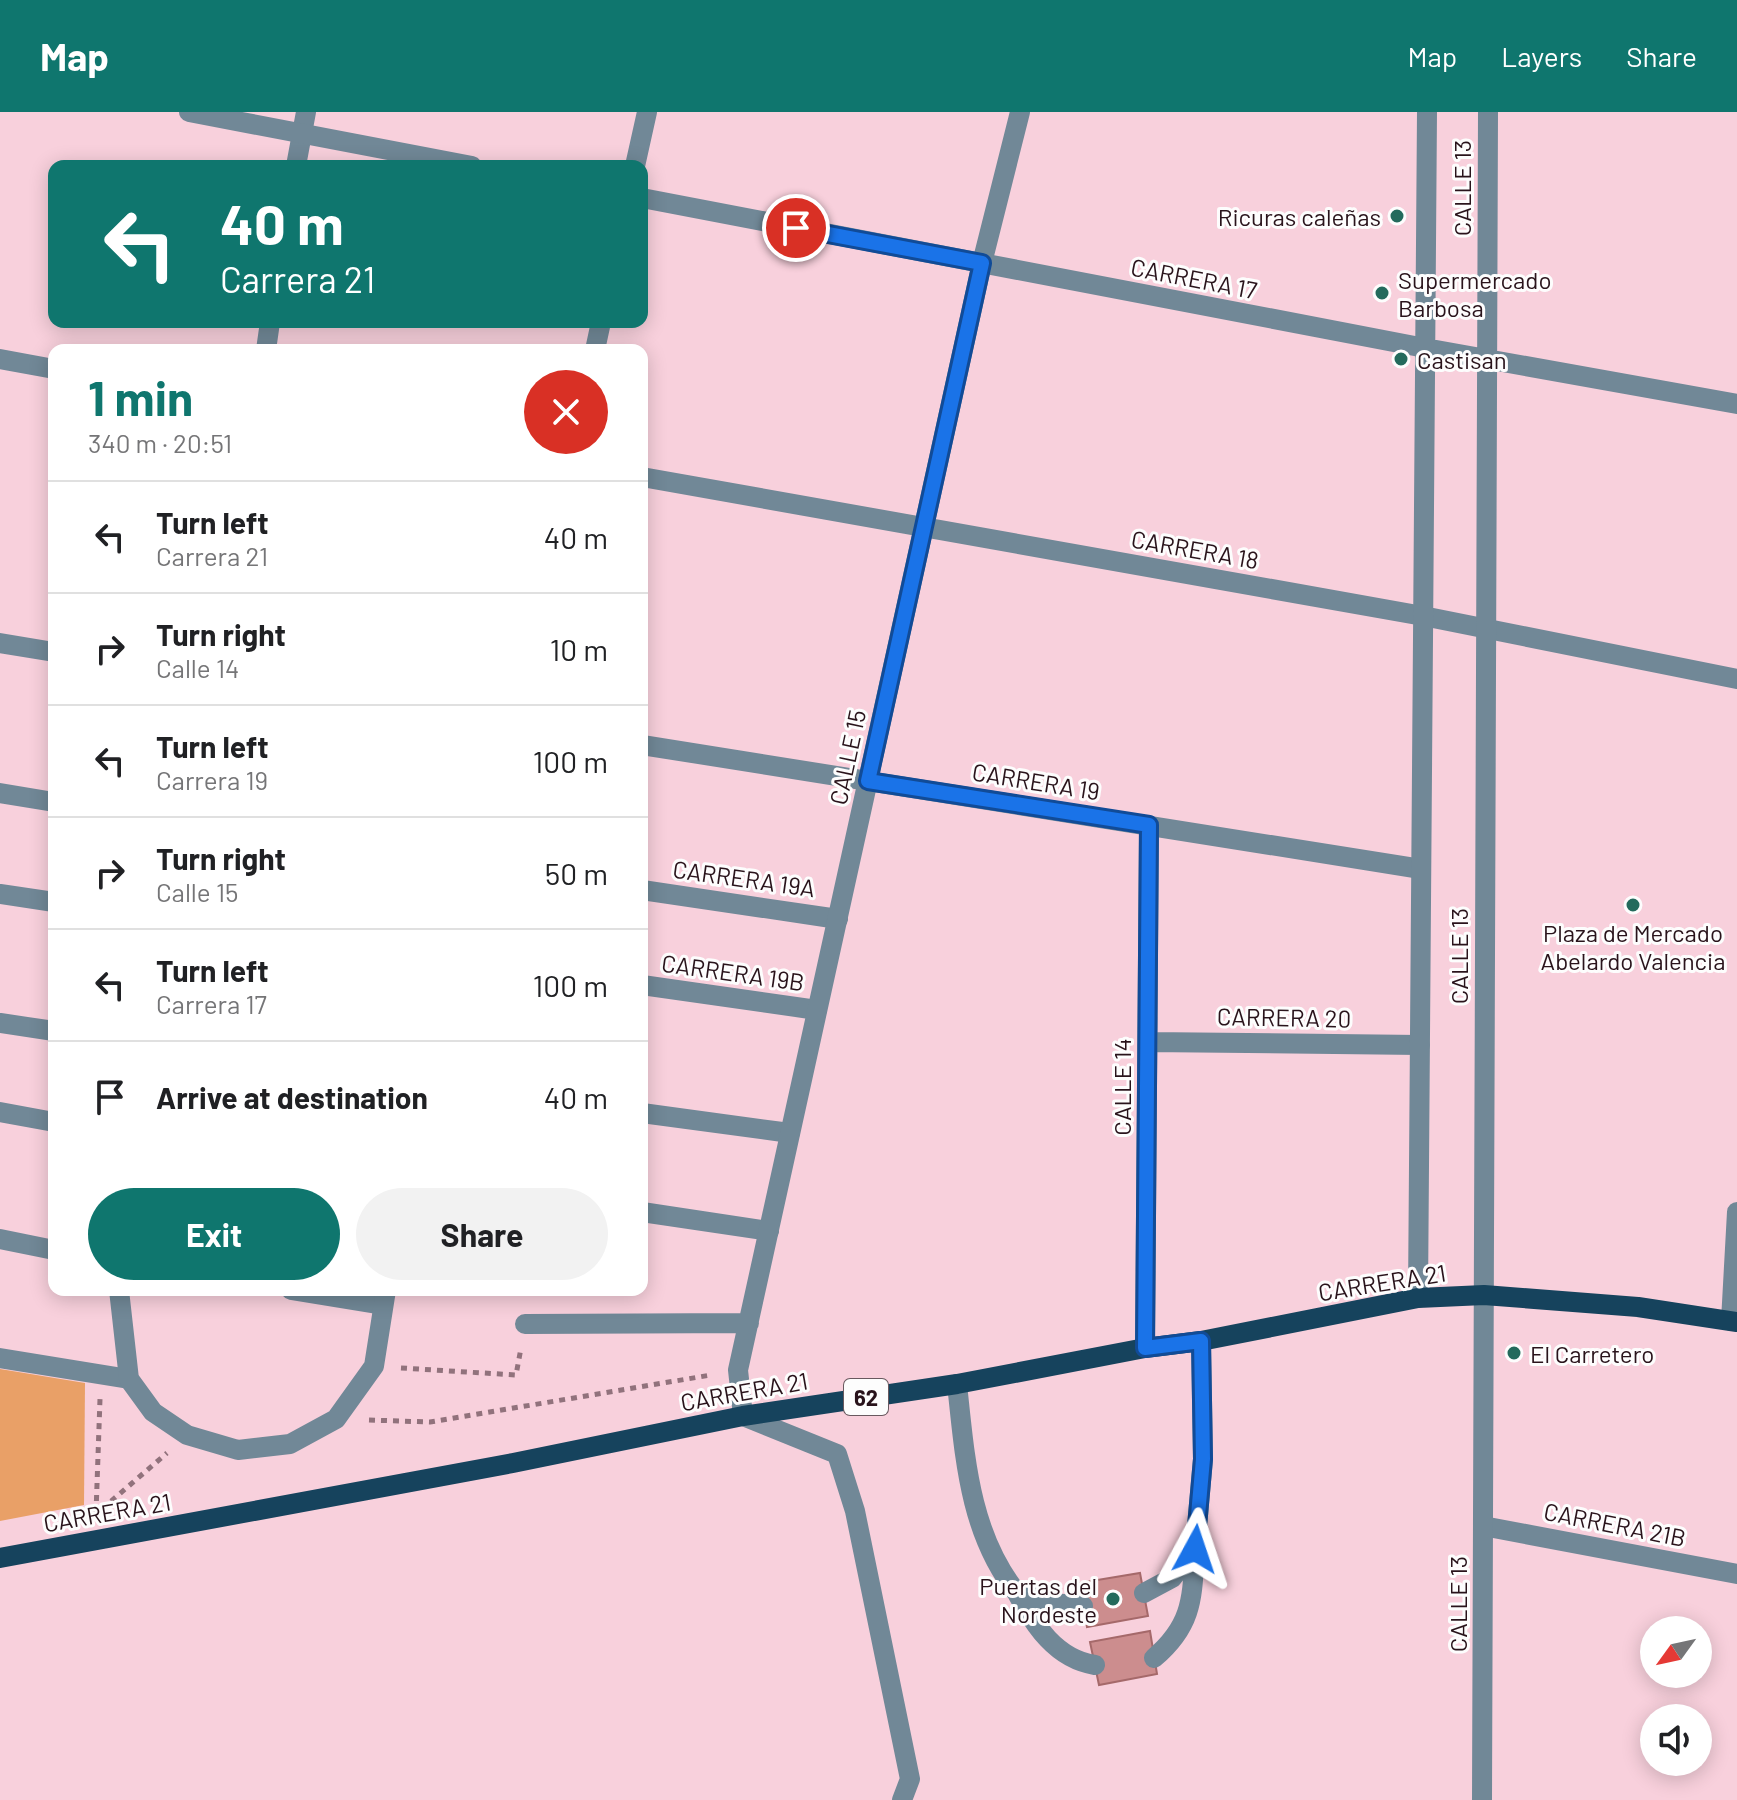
<!DOCTYPE html>
<html lang="en">
<head>
<meta charset="utf-8">
<style>
  body { margin:0; font-family:Barlow,sans-serif; background:#f2f2f2; color:#202124; height:100vh; display:flex; flex-direction:column; font-size:30px; white-space:nowrap }
  * { box-sizing:border-box; margin:0 }
  p { font-size:26px; color:#757577 }
  .icon { flex:none; width:44px; height:44px; fill:none; stroke:currentColor; stroke-width:2; stroke-linecap:round; stroke-linejoin:round }
  .map { position:relative; flex:1; overflow:hidden }
  .drawer { position:absolute; left:48px; top:232px; width:600px; height:952px; display:flex; flex-direction:column; background:#fff; border-radius:16px; box-shadow:0 4px 20px #0003 }
  .drawer>* { flex:none }
  .top-card { position:absolute; left:48px; top:48px; width:600px; height:168px; border-radius:16px; box-shadow:0 4px 20px #0003; background:#0f766e; color:#fff; overflow:hidden }
  .needle { width:52px; rotate:237deg }
  .buttons { position:absolute; left:1640px; top:1504px; display:grid; gap:16px }
  .buttons a { display:grid; place-items:center; width:72px; height:72px; border-radius:50%; background:#fff; box-shadow:0 4px 20px #0003; font-size:40px }
  .pin { position:absolute; display:grid; place-items:center; width:68px; height:68px; color:#fff; margin:-34px; border:4px solid #fff; border-radius:50%; box-shadow:0 2px 8px #0007 }
  .me { position:absolute; width:88px; margin:-44px; rotate:5deg; stroke-linejoin:round; filter:drop-shadow(0 0 6px #0008) }
  .turn { display:flex; align-items:center; gap:28px; height:168px; padding:0 40px; font-size:36px }
  .turn .icon { width:104px; height:104px; stroke-width:2.5 }
  .turn b { display:block; font-size:56px; line-height:68px }
  .round { display:grid; place-items:center; flex:none; width:84px; height:84px; border-radius:42px; background:#f2f2f2 }
  .overview { display:flex; align-items:center; justify-content:space-between; height:136px; padding:0 40px }
  h1 { font-size:48px; font-weight:700; line-height:60px; color:#0f766e }
  .button { display:flex; gap:16px; margin-top:auto; padding:16px 40px }
  .button a { flex:1; height:92px; border-radius:48px; background:#0f766e; color:#fff; font-size:32px; font-weight:700; line-height:92px; text-align:center }
  .button a+a { background:#f2f2f2; color:#202124 }
  ul { padding:0; list-style:none }
  li { display:flex; align-items:center; gap:24px; height:112px; padding:0 40px; border-top:2px solid #e0e0e0 }
  li div { flex:1 }
  li b { display:block; font-size:30px }
  li em { font-style:normal }
  header { display:flex; align-items:center; gap:48px; box-sizing:border-box; height:112px; padding:0 40px; background:#0f766e; color:#fff }
  header strong { font-size:38px }
  nav { display:flex; gap:44px; margin-inline-start:auto; font-size:28px }
  .map>svg:first-child { display:block }
</style>
</head>
<body>
<header>
<strong>Map</strong>
<nav><a>Map</a><a>Layers</a><a>Share</a></nav>
</header>
<div class="map">
<svg width="1737" height="1688" viewBox="0 0 1737 1688">
  <rect width="100%" height="100%" fill="#f8d0dc"/>
  <path fill="#e9a067" d="M0,1257L85,1271L84,1393L0,1409Z"/>
  <path fill="#cc8d8e" stroke="#a5696a" stroke-width="2" d="M1140,1461L1148,1504L1087,1515L1079,1471Z
    M1150,1519L1157,1562L1099,1573L1090,1530Z"/>
  <g fill="none" stroke-linecap="round" stroke-linejoin="round">
    <path stroke="#91727c" stroke-width="5" stroke-dasharray="6 6" stroke-linecap="butt" d="M401,1256L516,1263L521,1236
      M369,1308L430,1310L711,1263
      M102,1397L167,1341
      M96,1401L100,1287"/>
    <path stroke="#718897" stroke-width="20" d="M957,1272C965,1345 969,1421 1017,1481L1054,1491L1083,1494
      M743,1304L837,1342L855,1399L910,1667L902,1688
      M1483,1414L1737,1462
      M1017,1481C1034,1513 1056,1547 1095,1553
      M1144,1481L1172,1466L1195,1437L1203,1347L1201,1229
      M1154,1546C1194,1512 1192,1484 1195,1437"/>
    <path stroke="#718897" stroke-width="20" d="M0,681L54,690
      M642,778L838,807
      M0,782L54,790
      M642,873L817,898
      M0,911L54,919
      M0,1000L54,1010
      M642,1001L790,1021
      M642,1100L769,1119
      M0,1127L54,1138
      M291,1178L383,1193
      M0,1246L129,1267"/>
    <path stroke="#718897" stroke-width="20" d="M296,54L306,0
      M635,54L647,0
      M266,238L270,210
      M595,238L601,210
      M0,247L54,257
      M642,365L1423,504L1737,567
      M0,531L54,540
      M642,633L1421,757
      M1148,930L1420,933
      M119,1178L129,1267L153,1300L187,1323L238,1338L290,1332L336,1307L374,1254L386,1178
      M1731,1209L1737,1100
      M525,1212L749,1211
      M1145,1236L1149,713
      M743,1304L738,1258L982,151L1020,0"/>
    <path stroke="#718897" stroke-width="20" d="M189,0L472,54
      M642,86L1425,236L1737,292
      M1418,1186L1427,0
      M1482,1688L1488,0"/>
    <path stroke="#16435d" stroke-width="20" d="M0,1446L513,1351L743,1304L957,1272L1145,1236L1201,1229L1418,1186L1484,1183L1638,1195L1737,1210"/>
  </g>
  <g fill="none" stroke-linecap="round" stroke-linejoin="round">
    <g stroke="#114b97" stroke-width="20">
      <path id="route" d="M796,116L982,151L868,669L1149,713L1145,1236L1201,1229L1203,1347L1195,1437"/>
    </g>
    <use href="#route" stroke="#1a73e8" stroke-width="14"/>
  </g>
  <g fill="#246a5c" stroke="#fdfdfd" stroke-width="3">
    <circle cx="1397" cy="104" r="8"/>
    <circle cx="1382" cy="181" r="8"/>
    <circle cx="1401" cy="247" r="8"/>
    <circle cx="1633" cy="793" r="8"/>
    <circle cx="1514" cy="1241" r="8"/>
    <circle cx="1113" cy="1487" r="8"/>
  </g>
  <g text-anchor="middle" dominant-baseline="central" stroke-width="6" stroke-linejoin="round" paint-order="stroke">
    <rect fill="#fdfdfd" stroke="#69595f" stroke-width="2" x="844" y="1267" width="44" height="36" rx="6"/>
    <g font-size="22" font-weight="bold" fill="#29131b">
      <text x="866" y="1285">62</text>
    </g>
    <g font-size="24" fill="#29131b" stroke="#fdfdfd">
      <text transform="translate(1461 76) rotate(-90)">CALLE 13</text>
      <text transform="translate(1194 166) rotate(11)">CARRERA 17</text>
      <text transform="translate(1195 437) rotate(10)">CARRERA 18</text>
      <text transform="translate(847 645) rotate(-78)">CALLE 15</text>
      <text transform="translate(1036 669) rotate(9)">CARRERA 19</text>
      <text transform="translate(744 766) rotate(8)">CARRERA 19A</text>
      <text transform="translate(1458 844) rotate(-90)">CALLE 13</text>
      <text transform="translate(733 860) rotate(8)">CARRERA 19B</text>
      <text transform="translate(1284 905) rotate(1)">CARRERA 20</text>
      <text transform="translate(1121 975) rotate(-90)">CALLE 14</text>
      <text transform="translate(1382 1170) rotate(-9)">CARRERA 21</text>
      <text transform="translate(744 1279) rotate(-10)">CARRERA 21</text>
      <text transform="translate(107 1400) rotate(-10)">CARRERA 21</text>
      <text transform="translate(1615 1412) rotate(11)">CARRERA 21B</text>
      <text transform="translate(1457 1492) rotate(-90)">CALLE 13</text>
    </g>
    <g font-size="24" fill="#29131b" stroke="#fdfdfd" text-anchor="start">
      <text x="1381" y="104" text-anchor="end">Ricuras caleñas</text>
      <text x="1398" y="167">Supermercado<tspan x="1398" dy="28">Barbosa</tspan></text>
      <text x="1417" y="247">Castisan</text>
      <text x="1633" y="820" text-anchor="middle">Plaza de Mercado<tspan x="1633" dy="28">Abelardo Valencia</tspan></text>
      <text x="1530" y="1241">El Carretero</text>
      <text x="1097" y="1473" text-anchor="end">Puertas del<tspan x="1097" dy="28">Nordeste</tspan></text>
    </g>
  </g>
</svg>
<div class="buttons">
<a><svg class="needle" viewBox="-14 -14 28 28"><path d="M0-13l5 13h-10z" fill="#e53935"/><path d="M0 13l5-13h-10z" fill="#757577"/></svg></a>
<a><svg class="icon" aria-label="sound" viewBox="0 0 24 24"><path d="M4 9h4l5-4v14l-5-4H4zM17 9q2 3 0 6"/></svg></a>
</div>
<div class="pin" style="left:796px;top:116px;background:#d93025"><svg class="icon" aria-label="arrive" viewBox="0 0 24 24"><path d="M6 21V4h12l-3 4 3 4H6"/></svg></div>
<svg class="me" style="left:1195px;top:1437px" viewBox="-20 -20 40 40"><path d="M0-17L14 15 0 8-14 15z" fill="#1a73e8" stroke="#fff" stroke-width="4"/></svg>
<div class="top-card">
<div class="turn"><svg class="icon" aria-label="left" viewBox="0 0 24 24"><path d="M17 20v-9H6M10 6l-5 5 5 5"/></svg><div><b>40 m</b>Carrera 21</div></div>
</div>
<section class="drawer">
<div class="overview"><div><h1>1 min</h1><p>340 m · 20:51</p></div><a class="round" style="background:#d93025;color:#fff"><svg class="icon" aria-label="close" viewBox="0 0 24 24"><path d="M6 6l12 12M18 6L6 18"/></svg></a></div>
<ul>
<li><svg class="icon" aria-label="left" viewBox="0 0 24 24"><path d="M17 20v-9H6M10 6l-5 5 5 5"/></svg><div><b>Turn left</b><p>Carrera 21</p></div><em>40 m</em></li>
<li><svg class="icon" aria-label="right" viewBox="0 0 24 24"><path d="M7 20v-9h11M14 6l5 5-5 5"/></svg><div><b>Turn right</b><p>Calle 14</p></div><em>10 m</em></li>
<li><svg class="icon" aria-label="left" viewBox="0 0 24 24"><path d="M17 20v-9H6M10 6l-5 5 5 5"/></svg><div><b>Turn left</b><p>Carrera 19</p></div><em>100 m</em></li>
<li><svg class="icon" aria-label="right" viewBox="0 0 24 24"><path d="M7 20v-9h11M14 6l5 5-5 5"/></svg><div><b>Turn right</b><p>Calle 15</p></div><em>50 m</em></li>
<li><svg class="icon" aria-label="left" viewBox="0 0 24 24"><path d="M17 20v-9H6M10 6l-5 5 5 5"/></svg><div><b>Turn left</b><p>Carrera 17</p></div><em>100 m</em></li>
<li><svg class="icon" aria-label="arrive" viewBox="0 0 24 24"><path d="M6 21V4h12l-3 4 3 4H6"/></svg><div><b>Arrive at destination</b></div><em>40 m</em></li>
</ul>
<div class="button"><a>Exit</a><a>Share</a></div>
</section>
</div>
</body>
</html>
